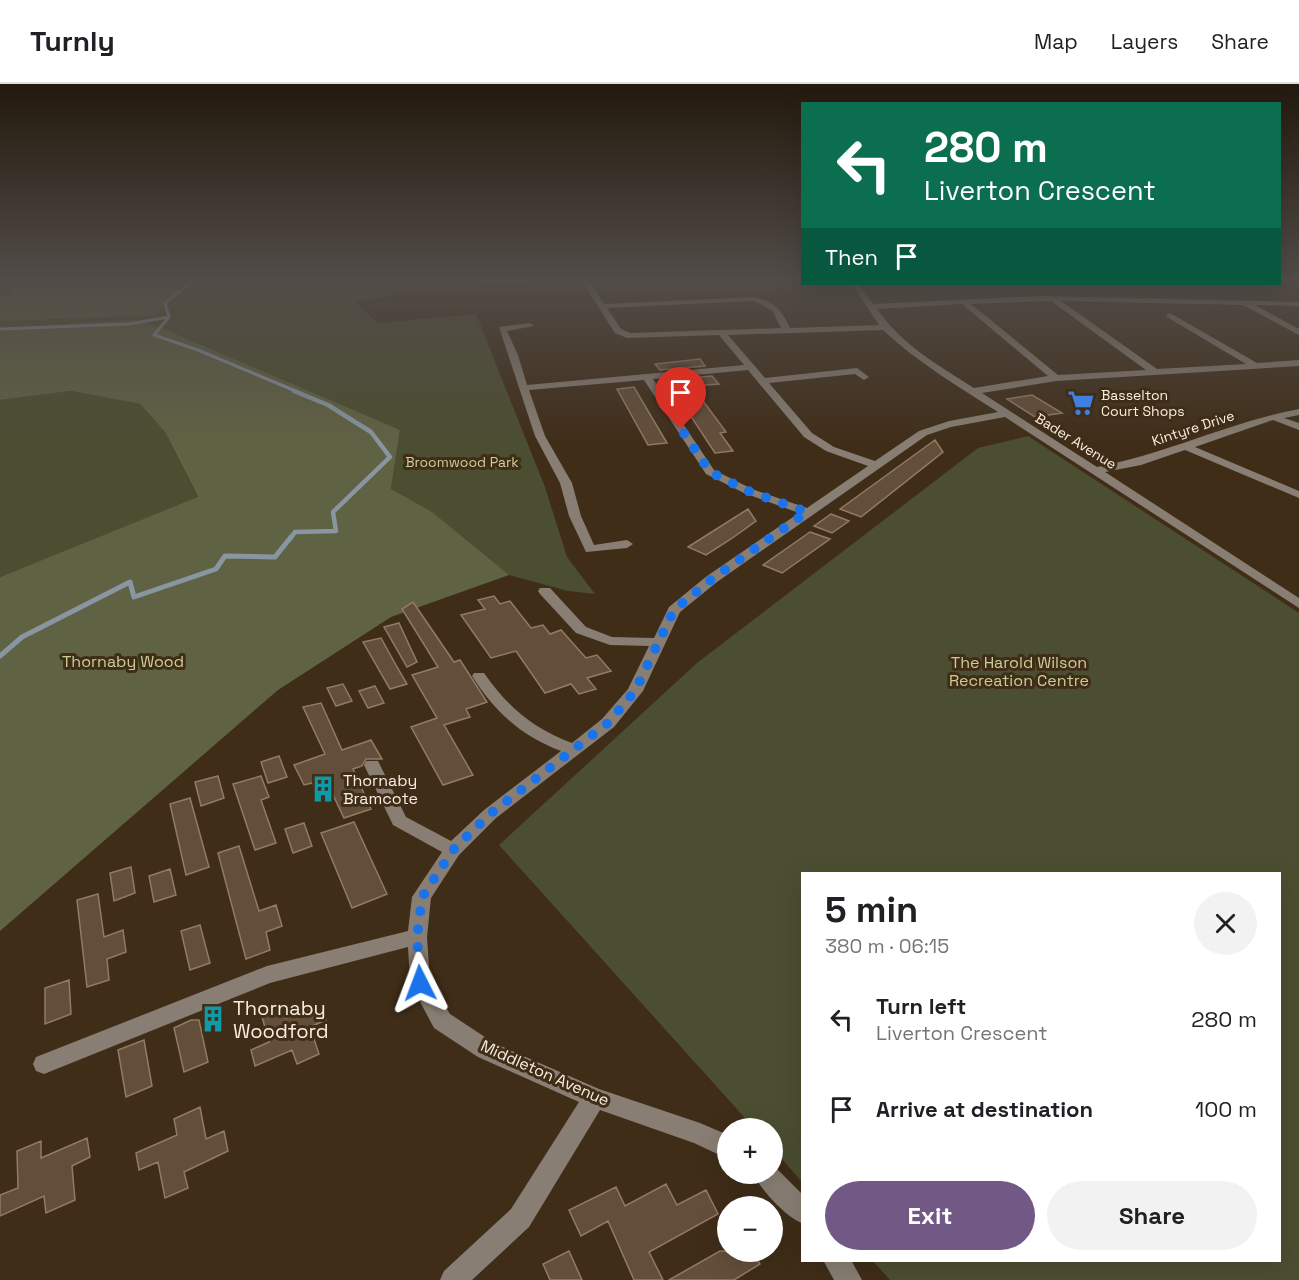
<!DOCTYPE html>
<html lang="en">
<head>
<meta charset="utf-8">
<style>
  body { margin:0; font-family:"Space Grotesk",sans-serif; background:#f2f2f2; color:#202124; height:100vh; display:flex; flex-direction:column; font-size:22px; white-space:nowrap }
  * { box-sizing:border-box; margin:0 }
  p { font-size:20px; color:#757577 }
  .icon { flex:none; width:33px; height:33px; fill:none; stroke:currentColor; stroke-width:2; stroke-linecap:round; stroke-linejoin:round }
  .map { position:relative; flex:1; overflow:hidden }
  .drawer { position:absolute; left:801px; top:788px; width:480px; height:390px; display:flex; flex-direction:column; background:#fff; border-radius:0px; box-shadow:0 6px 24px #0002 }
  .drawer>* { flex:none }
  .top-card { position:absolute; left:801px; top:18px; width:480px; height:183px; border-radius:0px; box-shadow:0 6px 24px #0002; background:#0b6e4f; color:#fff; overflow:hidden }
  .fabs { position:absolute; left:717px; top:1034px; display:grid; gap:12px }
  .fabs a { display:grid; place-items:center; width:66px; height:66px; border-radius:50%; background:#fff; box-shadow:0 6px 24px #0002; font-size:30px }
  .pin { position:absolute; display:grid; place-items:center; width:51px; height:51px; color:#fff; margin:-62px -26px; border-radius:50% 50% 50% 0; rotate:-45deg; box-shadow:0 0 6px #0007 }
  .pin .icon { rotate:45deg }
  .me { position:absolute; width:66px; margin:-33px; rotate:357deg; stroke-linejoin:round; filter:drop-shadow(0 0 4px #0008) }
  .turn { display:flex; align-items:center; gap:21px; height:126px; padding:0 24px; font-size:27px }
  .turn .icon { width:78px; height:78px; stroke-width:2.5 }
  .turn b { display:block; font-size:42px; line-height:51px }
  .then { display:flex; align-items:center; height:57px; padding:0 24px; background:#0003; gap:12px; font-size:22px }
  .round { display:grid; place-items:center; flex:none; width:63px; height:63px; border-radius:32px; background:#f2f2f2 }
  .head { display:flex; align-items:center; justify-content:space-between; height:102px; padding:0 24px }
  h1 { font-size:36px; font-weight:700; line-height:45px }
  .button { display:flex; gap:12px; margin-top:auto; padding:12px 24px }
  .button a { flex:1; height:69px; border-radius:36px; background:#715885; color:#fff; font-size:24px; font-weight:700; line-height:69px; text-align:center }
  .button a+a { background:#f2f2f2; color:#202124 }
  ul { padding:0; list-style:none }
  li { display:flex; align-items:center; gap:18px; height:90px; padding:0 24px }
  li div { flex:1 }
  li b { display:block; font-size:22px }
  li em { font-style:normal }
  header { display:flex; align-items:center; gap:36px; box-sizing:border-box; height:84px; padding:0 30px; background:#fff; border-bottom:2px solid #e0e0e0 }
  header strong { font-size:28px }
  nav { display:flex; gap:33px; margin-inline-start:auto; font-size:21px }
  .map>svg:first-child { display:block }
</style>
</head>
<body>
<header>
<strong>Turnly</strong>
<nav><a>Map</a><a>Layers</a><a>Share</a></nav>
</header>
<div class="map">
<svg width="1299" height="1196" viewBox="0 0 1299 1196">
  <rect width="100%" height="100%" fill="#3f2d18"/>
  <path fill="#4c4e31" d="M8,194H369L363,202L369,206L445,194L449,200L396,207L389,210L390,212L355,218L378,239L476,230L545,403L567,473L595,510L568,507L509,491L391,405L400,346L16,244H0V199Z
    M71,307L140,320L165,348L198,414L0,493V316Z
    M1028,352L1299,529V1196H890L872,1176H1280V789H802V1098L773,1065L772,1044H754L499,761L697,579L978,364Z"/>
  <path fill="#606244" d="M22,194H191L156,231L0,237V213L11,211Z
    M369,194H442L368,206L363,202Z
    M134,236L166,246L400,346L391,405L432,428L509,491L391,533L278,606L0,847V493L198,413L165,348L140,320L71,307L0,316V244Z"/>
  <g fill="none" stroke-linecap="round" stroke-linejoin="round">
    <path stroke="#8896a1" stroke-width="3" d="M197,194L165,219L169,233L154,251L198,266L298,308
      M0,245L129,240L169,233"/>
    <path stroke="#8896a1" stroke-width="4.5" d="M290,455L295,448L336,447L333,428L390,373L371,348L328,321L294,307"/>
    <path stroke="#8896a1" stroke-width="5" d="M0,572L22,553L130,498L134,513L216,485L225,472L275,473L291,453"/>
  </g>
  <path fill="#634e39" stroke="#927b65" stroke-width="1.5" d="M700,275L705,282L660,286L655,280Z
    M712,292L719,300L692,302L726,348L720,349L733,367L715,369L667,296Z
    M634,303L648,327L667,359L648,361L617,305Z
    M1032,311L1062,329L1035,333L1007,315Z
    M935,356L943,368L861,433L840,425Z
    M748,425L756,437L731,455L706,471L688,463Z
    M831,430L849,437L832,449L814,442Z
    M810,448L830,455L782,489L763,481Z
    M494,512L500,520L510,517L531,544L543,541L550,550L561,546L586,574L597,571L611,587L587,594L596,605L579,610L571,600L545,609L516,567L491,574L461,531L485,525L478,516Z
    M413,518L454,578L460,576L487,618L466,625L470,633L444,641L473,691L443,701L411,643L437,634L412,591L438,583L402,525Z
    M399,539L417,578L407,583L384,543Z
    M381,554L397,583L407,600L390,605L363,558Z
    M343,600L352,617L336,622L327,604Z
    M375,602L384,619L368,624L359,607Z
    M321,619L342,666L371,656L382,675H366L362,682L353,685L371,725L344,734L333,711H317L312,699L304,701L294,681L325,670L303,623Z
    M279,672L287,693L268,699L261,678Z
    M218,692L224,714L201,722L195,698Z
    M261,692L269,713L261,716L276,759L255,766L233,700Z
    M190,714L209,783L186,791L170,720Z
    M354,738L387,810L352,824L321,749Z
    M304,739L312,762L293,769L285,745Z
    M239,762L259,827L276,821L282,842L266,848L270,866L246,875L218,769Z
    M131,783L135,809L114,817L110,789Z
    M170,785L176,811L154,818L149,792Z
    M98,810L104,853L123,846L126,868L107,875L109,896L87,903L77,816Z
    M200,841L210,879L190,886L181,847Z
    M69,896L71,930L45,940V904Z
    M281,921L286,934L321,921L326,936L310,943L319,970L297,980L292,966L255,982L251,966L269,958L261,929Z
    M191,936H199L208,978L184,988L174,944Z
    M144,956L152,1002L126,1013L118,966Z
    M200,1023L206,1055L224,1047L228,1067L184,1088L188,1104L165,1114L158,1078L139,1086L136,1069L177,1051L174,1035Z
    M87,1054L90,1073L72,1082L75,1116L46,1129L44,1112L0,1132V1111L18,1104L17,1067L41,1057V1074Z
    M666,1100L677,1121L706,1106L718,1130L649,1168L663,1196H634L608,1137L581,1152L569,1126L616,1103L625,1122Z
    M569,1167L582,1196H550L543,1180Z
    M720,1167H752L760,1180L734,1196H669Z"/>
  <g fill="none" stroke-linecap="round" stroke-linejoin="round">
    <path fill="#887e73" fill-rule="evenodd" d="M513,194H579L575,196L482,199L478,197L482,195Z
      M580,194H588L604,220L754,213C774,218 781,225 790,244L879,241L852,200H858L873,220L1040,212L1299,218V222L1255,221L1299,245V251L1243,221L1061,217L1157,285L1246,280L1167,233L1166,231L1170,229L1257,279L1299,276V282L1056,297L982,309L1097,383C1166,370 1230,338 1299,325V331L1284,334L1299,339V346L1273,336L1195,363L1299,407V414L1185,366L1141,381L1105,388L1299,514V524L1005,333L951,343L927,351L717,498L680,528L643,607L614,643L496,734L459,771L431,814L427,853L430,898L450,930L494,959L599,1005L700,1039L728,1051V1075L694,1059L600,1026L529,1143L472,1196H440L444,1187L511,1125L579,1018L478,973L434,944L410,899L408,863L270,899L44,990L36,987L33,980L36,973L267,882L408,847L412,813L442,768L393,741L364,681L366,677H378L406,733L451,757L484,726L561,667C521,652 495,628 472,592L474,589H484C507,622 533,645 572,659L602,635L628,605L649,562L610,561L576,549L540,510L538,507L540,504H550L586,543L612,553L654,554L669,523L707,492L799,429L744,409L706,390L644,296L529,306L545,352L572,399L581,432L594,461L627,456L633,460L627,464L586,468L569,432L560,399L535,352L499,243L530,239L534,242L507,247L518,271L527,301L744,281L719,251L627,254L615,249ZM754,217L772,226L781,244L631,249L621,245L607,224ZM1051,217L1146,286L1058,291L971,220ZM962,220L1048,292L974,304C938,281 902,261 877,225ZM883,246C918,279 959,303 998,328L949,337L919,347L875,377L834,363L812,349L769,299L855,290L864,296L869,293L857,284L765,294L728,251ZM748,286L804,353L826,367L868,382L807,424L752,405L714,386L653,295Z
      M772,1080L802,1110V1139C787,1134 759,1104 753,1089H772Z
      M823,1176H851L862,1196H834Z"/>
  </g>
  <linearGradient id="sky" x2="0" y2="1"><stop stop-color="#23190d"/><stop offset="0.54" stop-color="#524c48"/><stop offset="1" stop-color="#524c48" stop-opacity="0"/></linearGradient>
  <rect width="1299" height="361" fill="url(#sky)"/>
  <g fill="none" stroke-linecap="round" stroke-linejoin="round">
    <path stroke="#1a73e8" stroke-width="10" stroke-dasharray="0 18" d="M420,899L417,853L422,813L453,766L490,730L608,639L635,607L674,526L712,495L807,428L748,407L710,388L681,345"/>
  </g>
  <defs>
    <g id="supermarket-bare" transform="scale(2.07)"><path d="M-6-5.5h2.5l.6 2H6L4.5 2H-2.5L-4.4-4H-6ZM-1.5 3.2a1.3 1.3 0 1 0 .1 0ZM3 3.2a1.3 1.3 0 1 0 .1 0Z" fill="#3f7fe0" stroke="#3f2d18" stroke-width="2.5" paint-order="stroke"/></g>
    <g id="building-bare" transform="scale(2.07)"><path d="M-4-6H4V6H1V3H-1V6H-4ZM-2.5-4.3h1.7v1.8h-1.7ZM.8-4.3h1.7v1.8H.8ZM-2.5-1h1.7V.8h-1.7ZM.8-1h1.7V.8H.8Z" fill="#0f9aa8" stroke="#3f2d18" stroke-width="2.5" paint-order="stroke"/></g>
  </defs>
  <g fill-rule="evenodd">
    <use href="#supermarket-bare" x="1081" y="319"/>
    <use href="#building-bare" x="323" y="705"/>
    <use href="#building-bare" x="213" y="935"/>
  </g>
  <g text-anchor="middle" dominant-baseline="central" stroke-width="6" stroke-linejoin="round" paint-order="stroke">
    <g font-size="14" fill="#f9ede0" stroke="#3f2d18" text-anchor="start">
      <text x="1101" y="311">Basselton<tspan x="1101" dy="16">Court Shops</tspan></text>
    </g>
    <g font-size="14" fill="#f9ede0" stroke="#3f2d18">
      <text transform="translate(1193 344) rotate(-18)">Kintyre Drive</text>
      <text transform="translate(1076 357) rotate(32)">Bader Avenue</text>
    </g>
    <g font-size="14" fill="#cbce96" stroke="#3f2d18">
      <text x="462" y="378">Broomwood Park</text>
    </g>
    <g font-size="16" fill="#cbce96" stroke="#3f2d18">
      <text x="123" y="577">Thornaby Wood</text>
      <text x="1019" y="578">The Harold Wilson<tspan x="1019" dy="18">Recreation Centre</tspan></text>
    </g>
    <g font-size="16" fill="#f9ede0" stroke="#3f2d18" text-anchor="start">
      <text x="343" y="696">Thornaby<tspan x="343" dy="18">Bramcote</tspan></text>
    </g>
    <g font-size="16" fill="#f9ede0" stroke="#3f2d18">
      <text transform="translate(545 989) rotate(24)">Middleton Avenue</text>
    </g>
    <g font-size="20" fill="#f9ede0" stroke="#3f2d18" text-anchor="start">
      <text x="233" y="924">Thornaby<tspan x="233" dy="23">Woodford</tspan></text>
    </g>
  </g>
</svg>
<div class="fabs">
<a>+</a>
<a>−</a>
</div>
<div class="pin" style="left:681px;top:345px;background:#d93025"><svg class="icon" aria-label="arrive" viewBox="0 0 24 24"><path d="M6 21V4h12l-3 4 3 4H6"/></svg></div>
<svg class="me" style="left:420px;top:899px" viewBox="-20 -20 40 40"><path d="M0-17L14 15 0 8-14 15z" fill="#1a73e8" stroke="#fff" stroke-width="4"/></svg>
<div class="top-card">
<div class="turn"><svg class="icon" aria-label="left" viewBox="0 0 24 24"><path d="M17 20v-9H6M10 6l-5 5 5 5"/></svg><div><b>280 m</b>Liverton Crescent</div></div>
<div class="then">Then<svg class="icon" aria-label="arrive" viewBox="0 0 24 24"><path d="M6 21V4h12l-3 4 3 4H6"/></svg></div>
</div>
<section class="drawer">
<div class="head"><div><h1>5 min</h1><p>380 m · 06:15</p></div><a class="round"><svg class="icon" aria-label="close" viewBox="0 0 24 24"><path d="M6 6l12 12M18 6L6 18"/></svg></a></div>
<ul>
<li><svg class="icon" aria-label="left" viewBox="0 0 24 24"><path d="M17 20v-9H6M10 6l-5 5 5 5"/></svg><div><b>Turn left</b><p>Liverton Crescent</p></div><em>280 m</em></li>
<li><svg class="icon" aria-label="arrive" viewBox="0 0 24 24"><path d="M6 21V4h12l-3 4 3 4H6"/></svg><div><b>Arrive at destination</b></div><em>100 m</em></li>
</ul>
<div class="button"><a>Exit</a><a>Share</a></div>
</section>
</div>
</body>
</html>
